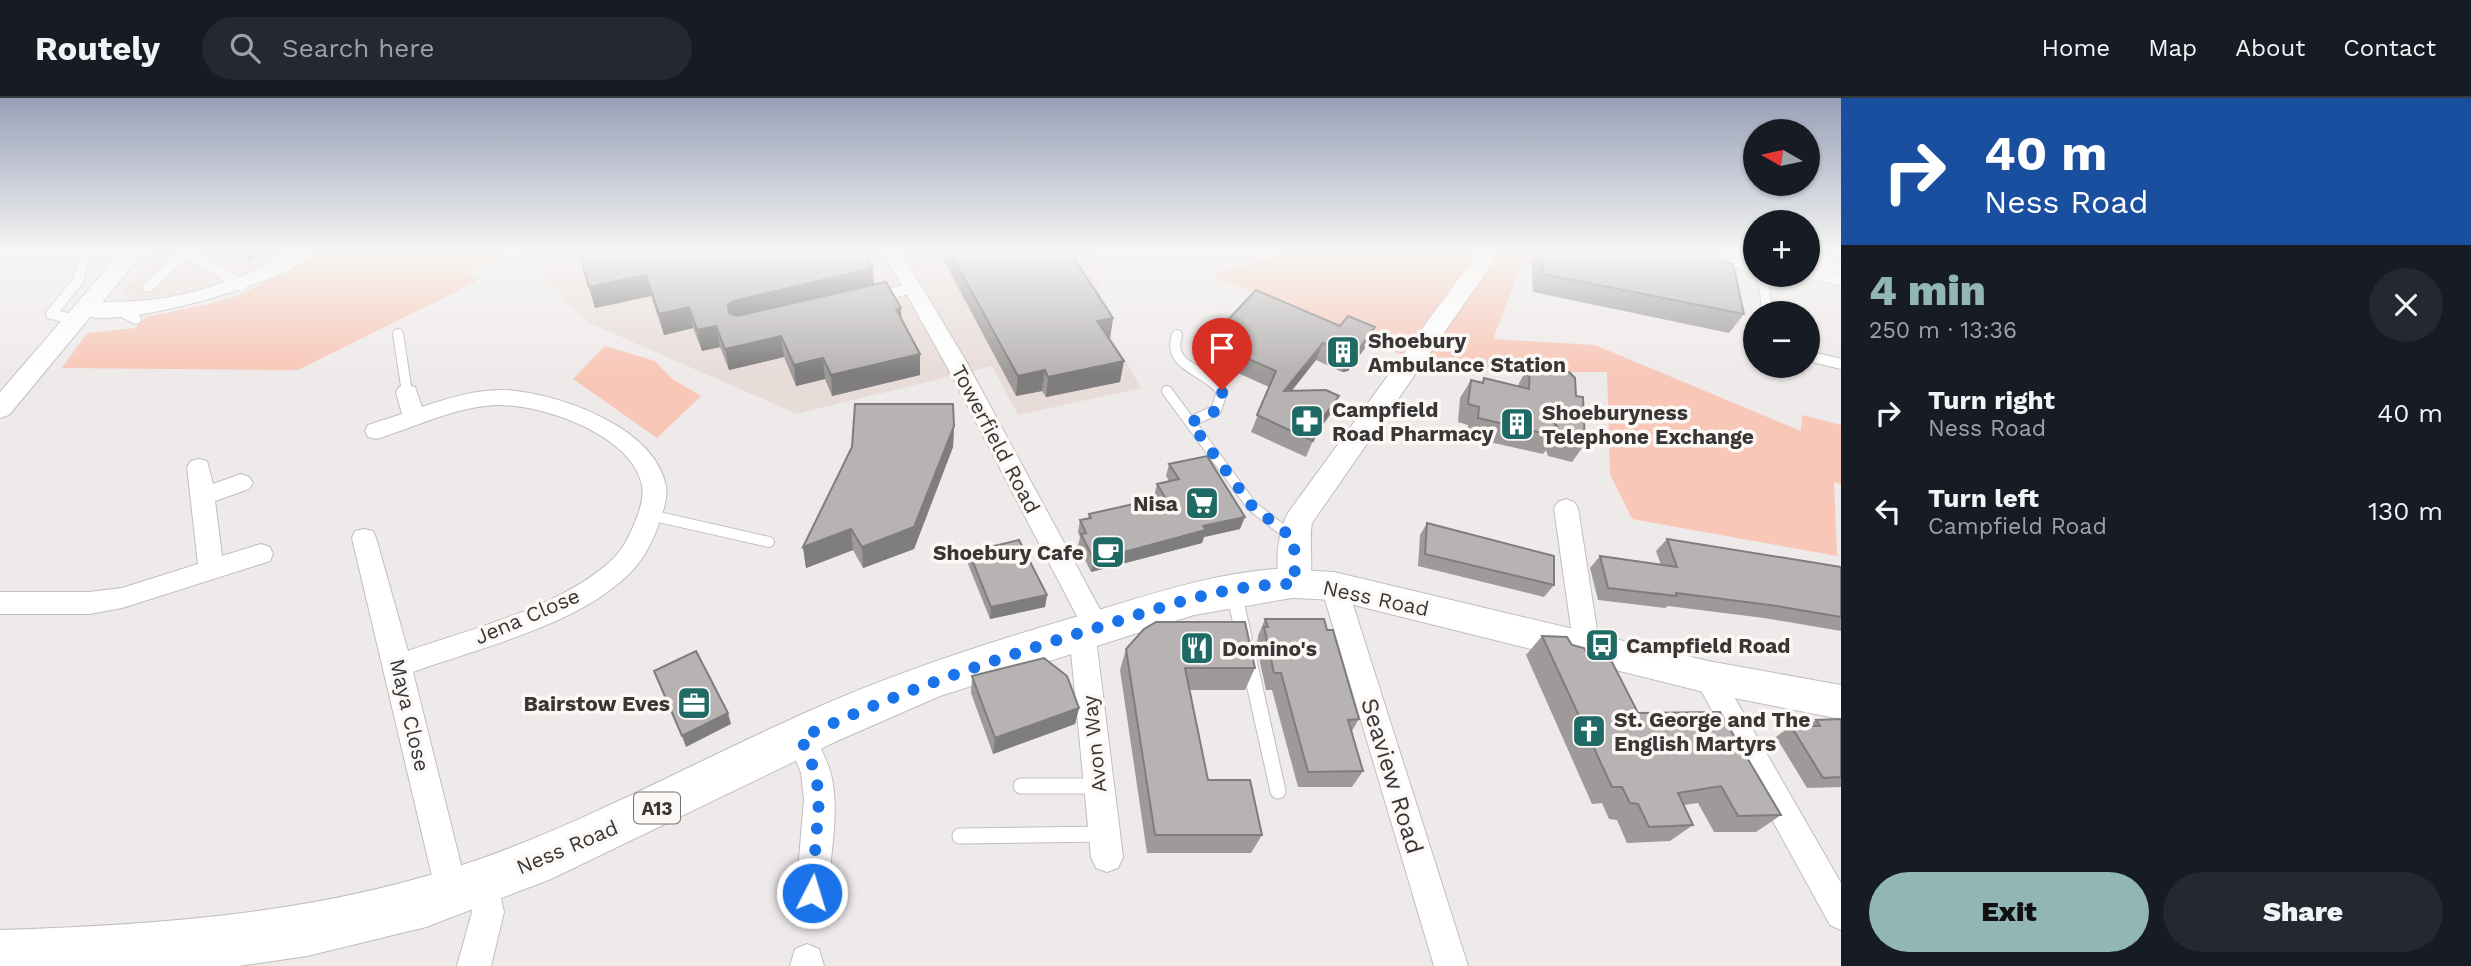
<!DOCTYPE html>
<html lang="en">
<head>
<meta charset="utf-8">
<style>
  body { margin:0; font-family:"Work Sans",sans-serif; background:#242831; color:#f1f3f6; height:100vh; display:flex; flex-direction:column; font-size:26px; white-space:nowrap }
  * { box-sizing:border-box; margin:0 }
  p { font-size:23px; color:#9ea1a6 }
  .icon { flex:none; width:38px; height:38px; fill:none; stroke:currentColor; stroke-width:2; stroke-linecap:round; stroke-linejoin:round }
  .map { position:relative; flex:1; overflow:hidden }
  .drawer { display:flex; flex-direction:column; background:#171b24; width:630px }
  .drawer>* { flex:none }
  .guide { background:#1a4fa0; color:#fff; overflow:hidden }
  .needle { width:46px; rotate:279deg }
  .fabs { position:absolute; left:1743px; top:21px; display:grid; gap:14px }
  .fabs a { display:grid; place-items:center; width:77px; height:77px; border-radius:50%; background:#171b24; box-shadow:0 2px 5px #0004; font-size:35px }
  .pin { position:absolute; display:grid; place-items:center; width:60px; height:60px; color:#fff; margin:-72px -30px; border-radius:50% 50% 50% 0; rotate:-45deg; box-shadow:0 0 7px #0007 }
  .pin .icon { rotate:45deg }
  .me { position:absolute; width:77px; margin:-38px; rotate:5deg; stroke-linejoin:round; filter:drop-shadow(0 0 5px #0008) }
  .turn { display:flex; align-items:center; gap:24px; height:147px; padding:0 28px; font-size:32px }
  .turn .icon { width:91px; height:91px; stroke-width:2.5 }
  .turn b { display:block; font-size:49px; line-height:60px }
  .round { display:grid; place-items:center; flex:none; width:74px; height:74px; border-radius:37px; background:#242831 }
  .head { display:flex; align-items:center; justify-content:space-between; height:119px; padding:0 28px }
  h1 { font-size:42px; font-weight:800; line-height:52px; color:#92b5b5 }
  .cta { display:flex; gap:14px; margin-top:auto; padding:14px 28px }
  .cta a { flex:1; height:80px; border-radius:42px; background:#92b5b5; color:#111; font-size:28px; font-weight:800; line-height:80px; text-align:center }
  .cta a+a { background:#242831; color:#f1f3f6 }
  ul { padding:0; list-style:none }
  li { display:flex; align-items:center; gap:21px; height:98px; padding:0 28px }
  li div { flex:1 }
  li b { display:block; font-size:26px }
  li em { font-style:normal }
  header { display:flex; align-items:center; gap:42px; box-sizing:border-box; height:98px; padding:0 35px; background:#171b24; border-bottom:2px solid #363941 }
  header strong { font-size:33px }
  nav { display:flex; gap:38px; margin-inline-start:auto; font-size:24px }
  .search { width:490px; height:63px; background:#242831; display:flex; align-items:center; gap:18px; box-sizing:border-box; padding:0 24px; border-radius:38px; color:#9ea1a6; font-size:26px }
  main { display:flex; flex:1; min-height:0 }
  .map>svg:first-child { display:block }
</style>
</head>
<body>
<header>
<strong>Routely</strong>
<div class="search"><svg class="icon" aria-label="search" viewBox="0 0 24 24"><circle cx="10" cy="10" r="6"/><path d="M15 15l6 6"/></svg>Search here</div>
<nav><a>Home</a><a>Map</a><a>About</a><a>Contact</a></nav>
</header>
<main>
<div class="map">
<svg width="1841" height="868" viewBox="0 0 1841 868">
  <rect width="100%" height="100%" fill="#eeeae9"/>
  <path fill="#e8dcd9" d="M157,154H286L241,178L179,196L132,202L120,196Z
    M520,154H1100L1096,158L1102,222L1141,290L1018,317L992,268L797,316L587,224Z"/>
  <path fill="#f8c7b7" d="M323,154H505L468,173L477,183L298,272L62,270L87,235L135,230L146,219L214,205L244,195Z
    M1291,154H1527L1493,241L1595,247L1801,333L1802,317L1841,327V386L1834,384L1837,458L1632,421L1610,376L1607,274H1424L1412,261L1211,177Z
    M605,248L655,263L671,280L701,298L657,340L573,281Z"/>
  <g fill="none" stroke-linecap="round" stroke-linejoin="round">
    <g stroke="#c1bebd" stroke-width="12">
      <path id="service-far1" d="M1808,164L1841,171
        M1808,175L1841,182
        M1762,177L1768,215
        M148,189L184,156L190,155L242,188
        M876,199L913,190
        M116,211L136,221
        M76,222L51,216L78,183L87,154
        M398,236L407,294
        M1177,237C1166,270 1207,271 1222,294L1216,312L1190,324
        M1808,258L1841,266
        M1167,293L1252,408L1294,441
        M650,417L769,444"/>
    </g>
    <g stroke="#c1bebd" stroke-width="17">
      <path id="service" d="M1234,495L1244,539
        M1249,563L1278,693
        M1021,688H1099
        M960,738L1104,736"/>
    </g>
    <g stroke="#c1bebd" stroke-width="2">
      <path id="minor" d="M293,154H316C294,183 95,241 75,212C82,202 124,204 138,203C194,199 244,179 293,154Z
        M883,154H901L967,265L1110,530L1106,538L1096,541L1123,759L1118,770L1107,774L1096,770L1091,759L1069,534L1073,526L1080,524L945,265Z
        M1720,154H1739L1755,164V177L1732,168Z
        M407,287L415,289L422,309C452,299 484,289 516,293C567,299 655,331 666,388C668,401 663,413 659,425C653,443 644,461 630,475C578,527 482,549 413,574L468,795L463,806L452,811L441,806L436,795L352,440L355,433L364,431L373,433L376,440L408,553C473,530 563,509 614,460C624,449 630,437 635,424C640,412 644,400 642,387C632,337 542,306 497,307C454,309 416,329 376,341L368,339L365,333L368,327L402,316L396,294L399,289Z
        M199,361L207,363L213,386L241,376L249,379L253,385L249,391L215,403L222,458L261,446L270,449L273,456L270,463L122,510L89,516H0V494H89L122,490L198,466L187,369L191,363Z
        M1566,401L1574,404L1578,410L1600,551L1597,559L1587,562L1577,559L1574,551L1554,410L1558,404Z
        M1334,478L1343,481L1347,488L1468,868H1434L1321,488L1325,481Z
        M1708,567L1718,571L1841,785V832L1830,827L1698,587L1694,579L1698,571Z
        M801,627L811,631C818,645 827,661 831,676C840,713 830,757 828,795L823,806L812,811L801,806L796,795L804,702L801,675L787,640L791,631Z
        M484,768L495,773L504,814L491,868H457L472,814L468,784L473,773Z
        M807,846L819,851L824,868H790L795,851Z"/>
    </g>
    <g stroke="#c1bebd" stroke-width="2">
      <path id="tertiary" d="M121,154H144L9,317L0,320V294Z
        M1478,154H1500L1312,425C1308,447 1316,475 1306,495L1295,498L1284,495C1273,474 1277,435 1288,415Z"/>
    </g>
    <g stroke="#c1bebd" stroke-width="2">
      <path id="secondary" d="M1295,472L1334,474L1708,563L1841,587V621L1708,595L1334,502L1295,500L1283,496L1278,486L1283,476Z"/>
    </g>
    <g stroke="#c1bebd" stroke-width="2">
      <path id="primary" d="M1295,470L1309,475L1315,486L1309,497L1194,517L940,598L837,643L551,781L426,829L307,858L238,868H0V832C164,827 328,815 483,760C594,720 699,662 807,614C898,573 993,543 1089,515C1158,494 1223,472 1295,470Z"/>
    </g>
    <use href="#service-far1" stroke="#fff" stroke-width="10"/>
    <use href="#service" stroke="#fff" stroke-width="15"/>
    <use href="#minor" fill="#fff" fill-rule="evenodd"/>
    <use href="#tertiary" fill="#fff" fill-rule="evenodd"/>
    <use href="#secondary" fill="#fff" fill-rule="evenodd"/>
    <use href="#primary" fill="#fff" fill-rule="evenodd"/>
  </g>
  <path fill="#9d9a99" d="M231,154H265L248,163Z
    M937,154H1070L1113,220L1110,240H1109L1120,284L1046,299L1042,293L1016,298L945,165Z
    M1531,154H1715L1718,163L1744,216L1729,235L1533,194Z
    M580,158L874,186L901,210V222L920,277L832,298L825,281L796,288L784,259L729,272L720,249L702,253L693,230L664,237L651,198L595,210Z
    M1340,228L1375,229L1368,246L1348,273L1342,274L1316,262L1292,293L1332,314L1315,338L1306,359L1251,334L1269,289L1204,260L1208,243Z
    M1530,266L1576,298L1585,346L1572,364L1548,358L1546,352L1543,356L1467,339L1468,327L1458,324L1460,300L1471,282L1482,285L1484,280L1518,289L1519,285Z
    M954,328L953,349L914,451L863,470L853,452L806,470L803,449Z
    M1169,366L1240,431L1204,439L1202,445L1091,474L1078,448L1080,439L1078,434L1080,422L1088,420L1089,416L1155,401L1154,398L1157,386L1169,383L1166,378Z
    M1427,425L1554,487L1544,499L1418,468L1420,437Z
    M1667,441L1841,469V533L1764,520L1668,508L1665,510L1598,502L1590,470L1600,458L1661,467L1656,453Z
    M969,454L1047,497L1045,509L990,521L968,466Z
    M1265,521L1327,532L1359,621L1352,633L1363,673L1352,689H1298L1272,592H1266L1256,546L1258,540V538Z
    M1542,538L1572,547L1587,555L1638,615L1781,717L1756,734H1714L1698,705L1684,707L1693,727L1670,743L1627,745L1617,722L1609,721L1602,705L1592,706L1526,557Z
    M1126,551L1255,570L1245,592H1189L1208,682L1262,737L1251,755H1147L1120,572Z
    M972,578L1079,610L1075,626L993,656L971,595Z
    M1841,621V689L1807,690L1776,639L1791,628H1808L1816,622Z"/>
  <path fill="#7f7d7d" d="M243,154H265L248,163Z
    M873,170L874,191L732,228L728,207L734,203Z
    M646,177L651,198L595,210L589,189Z
    M689,209L693,230L664,237L659,216Z
    M901,210L902,231L896,211Z
    M1113,220L1110,240L1094,244L1097,223Z
    M716,228L720,249L702,253L697,232Z
    M1375,229L1368,246L1348,273L1342,274L1349,257Z
    M781,238L784,259L729,272L725,251Z
    M1323,245L1316,262L1278,309L1284,293Z
    M920,256V277L832,298L831,277Z
    M823,260L825,281L796,288L794,267Z
    M1124,263L1120,284L1046,299L1048,279Z
    M1045,272L1042,293L1016,298L1018,278Z
    M1339,298L1332,314L1314,339L1321,322Z
    M954,328L953,349L914,451L863,470L862,449Z
    M1245,419L1240,431L1204,439L1202,445L1091,474L1094,462L1203,428Z
    M851,431L853,452L806,470L803,449Z
    M1047,497L1045,509L990,521L991,509Z
    M1079,610L1075,626L993,656L995,640Z
    M728,615L731,626L686,649L682,638Z"/>
  <path fill="#b6b3b2" stroke="#7f7d7d" stroke-width="2" d="M598,154H863L873,170L734,203L728,207L729,215L737,218L886,184L901,210L896,211L920,256L831,277L823,260L794,267L781,238L725,251L716,228L697,232L689,209L659,216L646,177L589,189L580,158Z
    M950,154H1070L1113,220L1097,223L1124,263L1048,279L1045,272L1018,278Z
    M1542,154H1715L1718,163L1733,166L1744,216L1543,176Z
    M1256,192L1340,228L1348,218L1375,229L1355,256L1349,257L1323,245L1284,293L1326,292L1339,298L1321,322L1313,343L1257,317L1276,273L1208,243Z
    M1530,266L1569,274L1575,280L1576,298L1583,299L1585,346L1561,339L1555,323V338L1478,320L1479,309L1468,306L1471,282L1483,285L1484,280L1529,291Z
    M855,306H953L954,328L914,429L862,449L851,431L803,449L852,349Z
    M1207,358L1245,419L1203,428L1206,432L1094,462L1081,436L1086,435L1080,422L1091,420L1089,416L1165,399L1157,386L1179,381L1169,366Z
    M1427,425L1554,458V487L1425,456Z
    M1667,441L1841,469V519L1777,508L1676,495L1677,498L1608,490L1600,458L1677,469Z
    M1019,442L1047,497L991,509L969,454Z
    M1265,521H1324L1327,532H1333L1359,621L1348,622L1363,673L1308,674L1281,575H1274L1264,529H1268Z
    M1156,524H1245L1255,570H1185L1208,682H1250L1262,737H1155L1126,551L1144,531Z
    M1542,538L1567,539L1572,547L1584,550L1587,555L1612,564L1638,615L1720,614L1781,717L1738,718L1721,688L1678,695L1693,727L1649,729L1638,706L1630,705L1622,689H1612Z
    M696,553L728,615L682,638L654,573Z
    M1044,560L1067,578L1079,610L995,640L972,578Z
    M1841,621V679L1823,680L1791,628H1820L1816,622Z"/>
  <linearGradient id="sky" x2="0" y2="1"><stop stop-color="#98a0b7"/><stop offset="0.56" stop-color="#f7f6f5"/><stop offset="1" stop-color="#f7f6f5" stop-opacity="0"/></linearGradient>
  <rect width="1841" height="275" fill="url(#sky)"/>
  <g fill="none" stroke-linecap="round" stroke-linejoin="round">
    <path stroke="#1a73e8" stroke-width="12" stroke-dasharray="0 21.6" d="M812,795L819,702L816,676L801,640C897,594 998,560 1099,529C1163,509 1227,485 1295,486L1294,441L1252,408L1190,324C1208,319 1224,313 1222,292"/>
  </g>
  <defs>
    <g id="building-square" transform="scale(1.75)"><rect x="-9" y="-9" width="18" height="18" rx="4" fill="#1f6a65" stroke="#fcf8f6"/><path d="M-4-6H4V6H1V3H-1V6H-4ZM-2.5-4.3h1.7v1.8h-1.7ZM.8-4.3h1.7v1.8H.8ZM-2.5-1h1.7V.8h-1.7ZM.8-1h1.7V.8H.8Z" fill="#fff"/></g>
    <g id="pharmacy-square" transform="scale(1.75)"><rect x="-9" y="-9" width="18" height="18" rx="4" fill="#1f6a65" stroke="#fcf8f6"/><path d="M-2-6h4v4h4v4h-4v4h-4v-4h-4v-4h4Z" fill="#fff"/></g>
    <g id="supermarket-square" transform="scale(1.75)"><rect x="-9" y="-9" width="18" height="18" rx="4" fill="#1f6a65" stroke="#fcf8f6"/><path d="M-6-5.5h2.5l.6 2H6L4.5 2H-2.5L-4.4-4H-6ZM-1.5 3.2a1.3 1.3 0 1 0 .1 0ZM3 3.2a1.3 1.3 0 1 0 .1 0Z" fill="#fff"/></g>
    <g id="cafe-square" transform="scale(1.75)"><rect x="-9" y="-9" width="18" height="18" rx="4" fill="#1f6a65" stroke="#fcf8f6"/><path d="M-5.5-4.5H6V0H3Q3 3.5 0 3.5H-2.5Q-5.5 3.5-5.5 0ZM3-3.2v2h1.7v-2ZM-6 4.5H4V6H-6Z" fill="#fff"/></g>
    <g id="bus-square" transform="scale(1.75)"><rect x="-9" y="-9" width="18" height="18" rx="4" fill="#1f6a65" stroke="#fcf8f6"/><path d="M-5-6H5V4H4V6H2V4H-2V6H-4V4H-5ZM-3.5-4V0h7V-4ZM-3.5 1.2v1.5H-2V1.2ZM2 1.2v1.5H3.5V1.2Z" fill="#fff"/></g>
    <g id="restaurant-square" transform="scale(1.75)"><rect x="-9" y="-9" width="18" height="18" rx="4" fill="#1f6a65" stroke="#fcf8f6"/><path d="M-5-6h1v4h1v-4h1v4h1v-4h1v5L-1.5 .5V6h-2V.5L-5-1ZM5-6V6H3V1.5H1.5Q1.5-4 5-6Z" fill="#fff"/></g>
    <g id="office-square" transform="scale(1.75)"><rect x="-9" y="-9" width="18" height="18" rx="4" fill="#1f6a65" stroke="#fcf8f6"/><path d="M-6-3h4V-5.5h4V-3h4V5H-6ZM-1-4.5V-3h2v-1.5ZM-6 0V1H6V0Z" fill="#fff"/></g>
    <g id="church-square" transform="scale(1.75)"><rect x="-9" y="-9" width="18" height="18" rx="4" fill="#1f6a65" stroke="#fcf8f6"/><path d="M-1.2-6h2.4v3.5h3.3v2.4h-3.3V6h-2.4V-.1h-3.3v-2.4h3.3Z" fill="#fff"/></g>
  </defs>
  <g fill-rule="evenodd">
    <use href="#building-square" x="1343" y="254"/>
    <use href="#pharmacy-square" x="1307" y="323"/>
    <use href="#building-square" x="1517" y="326"/>
    <use href="#supermarket-square" x="1202" y="405"/>
    <use href="#cafe-square" x="1108" y="454"/>
    <use href="#bus-square" x="1602" y="547"/>
    <use href="#restaurant-square" x="1197" y="550"/>
    <use href="#office-square" x="694" y="605"/>
    <use href="#church-square" x="1589" y="633"/>
  </g>
  <g text-anchor="middle" dominant-baseline="central" stroke-width="7" stroke-linejoin="round" paint-order="stroke">
    <rect fill="#fcf8f6" stroke="#737170" stroke-width="2" x="634" y="694.5" width="46" height="31" rx="5"/>
    <g font-size="19" font-weight="bold" fill="#383736">
      <text x="657" y="710">A13</text>
    </g>
    <g font-size="21" font-weight="bold" fill="#383736" stroke="#fcf8f6" text-anchor="start">
      <text x="1368" y="242">Shoebury<tspan x="1368" dy="24">Ambulance Station</tspan></text>
      <text x="1332" y="311">Campfield<tspan x="1332" dy="24">Road Pharmacy</tspan></text>
      <text x="1542" y="314">Shoeburyness<tspan x="1542" dy="24">Telephone Exchange</tspan></text>
      <text x="1178" y="405" text-anchor="end">Nisa</text>
      <text x="1084" y="454" text-anchor="end">Shoebury Cafe</text>
      <text x="1626" y="547">Campfield Road</text>
      <text x="1222" y="550">Domino's</text>
      <text x="670" y="605" text-anchor="end">Bairstow Eves</text>
      <text x="1614" y="621">St. George and The<tspan x="1614" dy="24">English Martyrs</tspan></text>
    </g>
    <g font-size="21" fill="#383736" stroke="#fcf8f6">
      <text transform="translate(996 341) rotate(62)">Towerfield Road</text>
      <text transform="translate(1376 500) rotate(12)">Ness Road</text>
      <text transform="translate(527 518) rotate(-23)">Jena Close</text>
      <text transform="translate(410 617) rotate(77)">Maya Close</text>
      <text transform="translate(1094 646) rotate(-96)">Avon Way</text>
      <text transform="translate(567 749) rotate(-23)">Ness Road</text>
    </g>
    <g font-size="24" fill="#383736" stroke="#fcf8f6">
      <text transform="translate(1392 678) rotate(73)">Seaview Road</text>
    </g>
  </g>
</svg>
<div class="fabs">
<a><svg class="needle" viewBox="-14 -14 28 28"><path d="M0-13l5 13h-10z" fill="#e53935"/><path d="M0 13l5-13h-10z" fill="#9ea1a6"/></svg></a>
<a>+</a>
<a>−</a>
</div>
<div class="pin" style="left:1222px;top:292px;background:#d93025"><svg class="icon" aria-label="arrive" viewBox="0 0 24 24"><path d="M6 21V4h12l-3 4 3 4H6"/></svg></div>
<svg class="me" style="left:812px;top:795px" viewBox="-20 -20 40 40"><circle r="17" fill="#1a73e8" stroke="#fff" stroke-width="3"/><path d="M0-11L8 9 0 5-8 9z" fill="#fff"/></svg>
</div>
<section class="drawer">
<div class="guide">
<div class="turn"><svg class="icon" aria-label="right" viewBox="0 0 24 24"><path d="M7 20v-9h11M14 6l5 5-5 5"/></svg><div><b>40 m</b>Ness Road</div></div>
</div>
<div class="head"><div><h1>4 min</h1><p>250 m · 13:36</p></div><a class="round"><svg class="icon" aria-label="close" viewBox="0 0 24 24"><path d="M6 6l12 12M18 6L6 18"/></svg></a></div>
<ul>
<li><svg class="icon" aria-label="right" viewBox="0 0 24 24"><path d="M7 20v-9h11M14 6l5 5-5 5"/></svg><div><b>Turn right</b><p>Ness Road</p></div><em>40 m</em></li>
<li><svg class="icon" aria-label="left" viewBox="0 0 24 24"><path d="M17 20v-9H6M10 6l-5 5 5 5"/></svg><div><b>Turn left</b><p>Campfield Road</p></div><em>130 m</em></li>
</ul>
<div class="cta"><a>Exit</a><a>Share</a></div>
</section>
</main>
</body>
</html>
